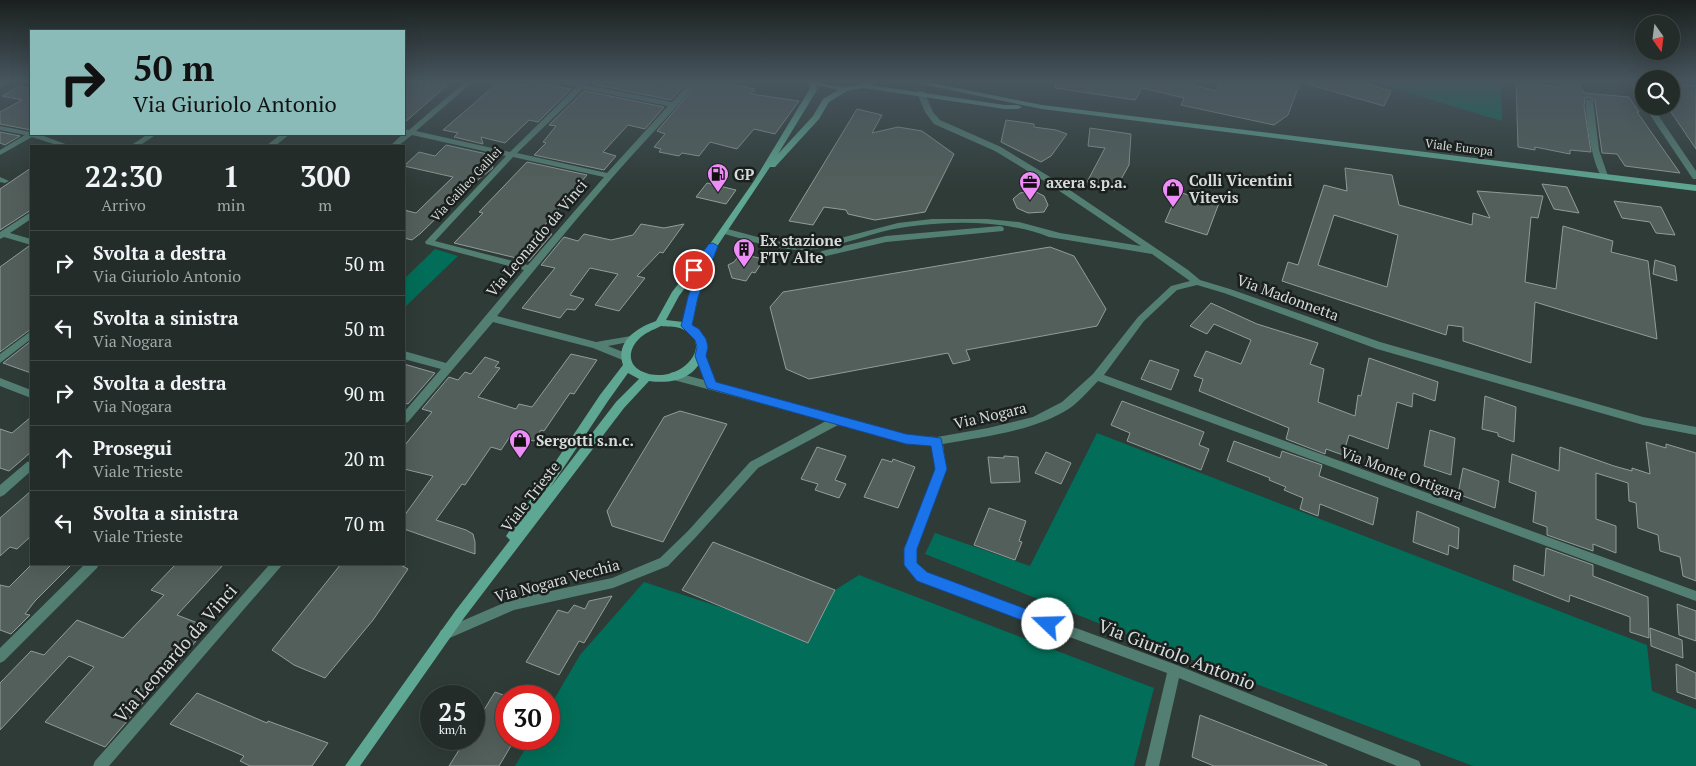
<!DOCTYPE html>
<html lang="it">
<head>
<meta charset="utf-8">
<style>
  body { margin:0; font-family:"PT Serif",serif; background:#2f3835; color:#f1f3f6; height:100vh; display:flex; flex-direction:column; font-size:19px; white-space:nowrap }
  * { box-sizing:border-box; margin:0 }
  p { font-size:16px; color:#a3a7a8 }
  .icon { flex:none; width:28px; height:28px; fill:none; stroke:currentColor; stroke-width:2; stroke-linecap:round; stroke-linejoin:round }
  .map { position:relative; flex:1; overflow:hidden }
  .panel { position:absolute; left:30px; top:145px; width:375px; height:420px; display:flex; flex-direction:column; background:#232c29; border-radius:0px; box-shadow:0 5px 20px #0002,0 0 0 1px #404846 }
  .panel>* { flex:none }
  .banner { position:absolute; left:30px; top:30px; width:375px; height:105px; border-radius:0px; box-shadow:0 5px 20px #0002,0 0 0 1px #404846; background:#8bbbb9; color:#111; overflow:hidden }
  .needle { width:32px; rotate:166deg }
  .buttons { position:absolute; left:1635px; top:15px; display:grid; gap:10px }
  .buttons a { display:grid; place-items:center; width:45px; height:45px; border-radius:50%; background:#232c29; box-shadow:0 5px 20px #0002,0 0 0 1px #404846; font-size:25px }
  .speed { position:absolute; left:420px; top:685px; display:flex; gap:10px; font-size:25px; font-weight:700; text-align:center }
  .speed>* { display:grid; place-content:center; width:65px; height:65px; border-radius:50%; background:#232c29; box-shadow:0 5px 20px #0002,0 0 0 1px #404846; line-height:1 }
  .speed small { font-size:12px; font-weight:400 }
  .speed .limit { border:8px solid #d22; background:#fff; color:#111 }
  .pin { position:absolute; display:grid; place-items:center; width:42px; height:42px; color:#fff; margin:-21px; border:2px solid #fff; border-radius:50%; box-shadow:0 1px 5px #0007 }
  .me { position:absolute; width:55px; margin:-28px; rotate:291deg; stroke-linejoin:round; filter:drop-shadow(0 0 4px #0008) }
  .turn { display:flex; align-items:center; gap:18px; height:105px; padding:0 20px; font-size:22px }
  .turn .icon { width:65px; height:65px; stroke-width:2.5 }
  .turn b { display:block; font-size:35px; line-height:42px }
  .eta { display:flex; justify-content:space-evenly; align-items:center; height:85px; text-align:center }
  .eta b { font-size:30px; font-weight:600; line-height:35px }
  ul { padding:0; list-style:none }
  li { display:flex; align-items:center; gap:15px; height:65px; padding:0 20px; border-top:1px solid #404846 }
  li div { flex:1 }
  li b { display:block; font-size:19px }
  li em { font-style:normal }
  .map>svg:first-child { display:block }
</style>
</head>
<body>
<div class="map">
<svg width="1696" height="766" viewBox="0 0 1696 766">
  <rect width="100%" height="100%" fill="#2f3b37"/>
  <path fill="#026d58" d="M1365,80H1501L1502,121Z
    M435,249L458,256L404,308V279Z
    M1097,433L1647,645L1652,691L1696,709V766H1473L1158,647L925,554L935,533L1030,566Z
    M859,575L1154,688L1134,766H515L531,739H549V708L580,655L644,582L735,612L808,643L835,590Z"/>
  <path fill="#535f5b" stroke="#909d99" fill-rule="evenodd" d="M411,80H453L404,123V87Z
    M596,80H645L660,83L663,80H689L671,100L592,84Z
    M701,80H731L729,84L755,89L751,94L799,101L775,134L754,129L737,149L710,142L699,156L682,153L679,156L659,152L661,149L654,147L665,134L657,131Z
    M1056,80H1192L1190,84L1216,91L1221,80H1301L1288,115L1274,125L1181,105L1184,98L1142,88L1135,100L1055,88Z
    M1307,80H1353L1391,91L1384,106L1307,84Z
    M1516,80L1561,88L1558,80H1577L1584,93L1629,97L1639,112H1637L1680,173L1625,166L1617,154L1602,153L1595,101L1589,97L1585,98L1584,106L1591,152L1570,150V154L1535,147V150L1518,147Z
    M500,81L526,86L530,82L571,89L538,122L529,120L505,143L481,137L483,144L454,137L458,133L443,130Z
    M1671,83L1696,86V149L1671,112Z
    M19,86L31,89V130L0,124V112L22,100L2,96Z
    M583,92L585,91L664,107L645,129L628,125L603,152L616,156L604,170L534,155L546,143L543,142L556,126L549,125Z
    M857,109L882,115L872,133L898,127L922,131L954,154L925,212L875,220L848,214L846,210L824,207L813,225L789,221Z
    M1006,120L1034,124V127L1056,130L1067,134L1051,156L1041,162L1001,142Z
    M1090,128L1131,134L1129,165L1115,190L1087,182L1105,148L1088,146Z
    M0,132L20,136L5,145L0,143Z
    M446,145L487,154L493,168L466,189L421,233L412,240L404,238V210L416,213L453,177L404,166L419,152L435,156Z
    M527,162L587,175L539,232L552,234L529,261L454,243L483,213L479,212Z
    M31,168V210L0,230V189Z
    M1345,168L1392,175L1399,205L1472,225L1473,213L1490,218L1477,191L1543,196L1538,218L1531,217L1525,282L1556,289L1563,226L1613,241L1611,252L1648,261L1657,339L1535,302L1531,363L1463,341V327L1448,325L1446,335L1282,281L1288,262L1298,265L1324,185L1347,191ZM1334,215L1398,235L1387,287L1318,265Z
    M707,183L736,190L726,204L696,197Z
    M1542,184L1567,187L1579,213L1554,209Z
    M1034,191L1044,196L1048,205L1044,212L1028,213L1017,208L1013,199L1020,193Z
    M1178,192L1219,203L1207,235L1165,222Z
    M1614,201L1661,207L1675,235L1656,233L1650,222L1622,218Z
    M641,224L664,228L684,224L663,253L660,252L637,276L645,278L619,311L595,305L618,274L590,268L570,295L584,299L575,310L567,309L560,318L522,308L555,268L541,265L564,237L578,241L584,234L611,240L633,235Z
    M29,246L31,247V329L0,352V267Z
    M1050,247L1074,256L1106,309L1097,326L966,350L970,360L953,364L948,353L809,379L786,369L770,307L783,292Z
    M740,254L764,259L755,273L752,272L746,281L732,278L728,265L734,262Z
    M1655,260L1675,266L1677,281L1653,274Z
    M1211,303L1257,324L1318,343L1310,364L1324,369L1318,402L1355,416L1358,395L1361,396L1369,358L1438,382L1435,401L1413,393L1412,407L1397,402L1388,449L1349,435L1343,455L1326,449L1325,454L1286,439L1289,428L1199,391L1203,379L1194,376L1206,351L1241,364L1251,340L1214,324L1207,334L1190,326Z
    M31,341V373L3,363Z
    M571,354L597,360L574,394L570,393L544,431L541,430L534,441L511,435L501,450L491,447L465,485L462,484L436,520L466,530L473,534L475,542V554L404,529V516L433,476L404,469V446L432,412L422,409L449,377L458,380L465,372L471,374L485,357L499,362L495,367L500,368L478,397L516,409L519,404L532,407Z
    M1150,360L1179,370L1171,390L1141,379Z
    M404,364L435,373L408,404L404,403Z
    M1485,396L1516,407L1514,442L1498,436V433L1482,429Z
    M1122,401L1204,432L1199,445L1209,449L1201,470L1127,441L1130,433L1111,425Z
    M680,411L727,424L663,542L612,526L607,511L664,417Z
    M31,417V452L9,471L0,468V429L12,433Z
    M1430,430L1455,438L1451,475L1424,466Z
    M1234,441L1280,458L1282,451L1322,465L1319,476L1378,498L1373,525L1320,504L1318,516L1300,509L1303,498L1284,490L1286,487L1269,480L1270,478L1227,461Z
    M1646,442L1666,448V444L1696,453V581L1683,576L1680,557L1660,551L1658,535L1638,528L1636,503L1629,501L1628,483L1596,473V519L1616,526V553L1593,544V551L1547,535V527L1533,522L1536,492L1509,482L1512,454L1559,471L1560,447L1614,466L1632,471V468L1650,474Z
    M817,447L846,456L835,480L846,484L839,498L815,490L818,484L801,479Z
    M1046,452L1071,463L1061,484L1035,473Z
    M1004,456L1018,457L1020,482L991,483L988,457L1004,458Z
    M882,459L892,462L893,459L915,467L898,508L864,497Z
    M1463,468L1499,481L1495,508L1458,494Z
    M31,491V536L17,549L10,547L0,556V518Z
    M989,508L1026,521L1019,541L1022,542L1015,560L974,545Z
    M1417,511L1459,528L1458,549L1449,545L1448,555L1413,542Z
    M713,542L835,590L808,643L682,590Z
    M1546,548L1593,565V576L1648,597L1649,638L1630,632V617L1570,595L1569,602L1513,580L1514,565L1544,576Z
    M32,564H72L35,601L25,614L30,615L11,634L0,630V585L9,587Z
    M176,564H224L177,615L208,627L105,747L45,722L94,667L69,656L0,730V683L31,651L44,655L77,620L123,638L164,595L151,590Z
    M341,564H399L408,569L373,620L325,678L294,665L272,650Z
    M612,596L584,643L579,641L559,675L526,662L558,610L568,613L574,605L585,609L589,601Z
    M1677,604L1696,611V641L1679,635Z
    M1650,628L1682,640L1683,658L1651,646Z
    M1676,664L1696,673V699L1677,692Z
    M495,692L506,696V739H515L499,766H449L466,739H474V726Z
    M197,693L267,723L268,721L328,743L312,766H250L240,761L244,756L170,724Z
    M1200,715L1327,765V766H1214L1192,757Z"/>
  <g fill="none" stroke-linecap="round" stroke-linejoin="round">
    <path fill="#537f72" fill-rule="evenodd" d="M4,80H13L0,88V83Z
      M467,80H475L416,131L510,152L576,87L548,80H564L580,84L583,80H591L587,85L672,102L692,80H699C672,114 640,145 611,179C572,224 534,270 497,316L596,342L631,336L634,337L636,339L634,341L608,346L628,354L630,357L628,360L625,361L593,348L493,322L408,422L404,423V412L441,369L404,359V351L446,363L524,270L426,244L425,242L506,156L412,135L398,146H390L404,133V129L409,130ZM583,89L668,106L607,173L517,153ZM513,157L604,177L528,265L435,241Z
      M1628,80H1635L1644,94V102H1641Z
      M918,91H924L933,112L940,120L1001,147L1055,180L1188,270L1200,280L1230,289L1380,342L1643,417L1696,427V435L1643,425L1377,349L1224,293L1197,285L1177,290L1144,321L1104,375L1696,591V601L1098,381C1089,390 1080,401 1070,408C1035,431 983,437 943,444L946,469L916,549L917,563L926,573L1174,664L1414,759L1419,761L1421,766H1397L1179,678L1159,766H1145L1167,673L918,581L905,565L904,549L936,469L932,445L906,443L838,425L758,468L696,537L668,566L613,588L514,610L445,640L441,638L439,634L441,630L513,599L612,578L660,558L688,531L750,462L826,421L670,379L669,376L670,373L674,372L704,380L695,356L697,353H703L715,383L906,435L937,437L988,428L1033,417L1062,402L1093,374L1138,317L1171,286L1190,281L1152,254L1049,237C1002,218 931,220 881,232C855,239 830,249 803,250C775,250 748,240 721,233L720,231L721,229L724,228L772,241L802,244L833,240L898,223L932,219H987L1019,222L1060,233L1141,246L1049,184L995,151L934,124L925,112L917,93Z
      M1586,99H1589L1593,101L1599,150L1608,176L1604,178C1593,173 1584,112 1586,99Z
      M1644,106H1652L1696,171V179H1693Z
      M0,126L31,132V134H38L71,146H60L32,137L0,155V150L25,135L0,130Z
      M148,134H157L139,146H130Z
      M281,134H290L275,146H266Z
      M0,177L9,181L5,183L0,182Z
      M31,212V219L10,233L31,239V245L4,237L0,239V232Z
      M1000,226L1003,227L1004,229L1003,231L886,242L822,257L818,254L822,251L886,236Z
      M31,331V339L0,363V354Z
      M0,378L31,390V398L0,386Z
      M31,461V471L4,495L0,497V485L27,462Z
      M85,564H99L97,568L4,661L0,663V648Z
      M270,564H283L109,766H93L95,761Z"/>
    <path fill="#5ea792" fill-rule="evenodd" d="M808,80C818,80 824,84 833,86C846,88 857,85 870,81L874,83L871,85L1005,105H1018L1022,107L1018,109H1005L863,88L847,91L829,102L819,119L775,167H770L712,254L713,256L698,297L692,326C711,335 706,362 691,373C679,382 663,383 649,381L624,408L464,618L360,766H345L456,610L510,540L506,536L600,395L623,365C615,341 637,328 656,321L672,292L710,244L754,181L809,90ZM816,85L838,90L823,99L813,116L778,154L817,90ZM699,269L688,297L683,322L666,320L679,296ZM661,326C667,327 674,326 680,328C720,343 677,389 641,371C628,365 628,350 638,340C644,333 653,330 661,326ZM628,373L639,379L616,402L550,488L608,401Z
      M901,80H917L1042,105L1696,185V191L1042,109Z"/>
  </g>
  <linearGradient id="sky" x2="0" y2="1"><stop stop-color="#1a201e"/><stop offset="0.43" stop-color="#47555e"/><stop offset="1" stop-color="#47555e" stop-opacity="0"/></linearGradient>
  <rect width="1696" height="188" fill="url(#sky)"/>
  <path fill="#1a73e8" stroke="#114b97" d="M713,243L718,246L698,297L692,325L699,329L706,339L708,347L706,356L716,382L906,434L941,438L947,469L917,549V563L927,572L1053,619L1055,624L1053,628L1048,630L917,581L904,565V549L935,469L931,446L906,444L707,388L695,356L697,347L695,340L681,326L688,297L697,272L694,274L689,270L709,244Z"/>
  <defs>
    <g id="fuel-pin" transform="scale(1.125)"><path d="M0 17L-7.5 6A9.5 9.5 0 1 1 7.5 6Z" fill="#ee8cf8" stroke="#1b201f"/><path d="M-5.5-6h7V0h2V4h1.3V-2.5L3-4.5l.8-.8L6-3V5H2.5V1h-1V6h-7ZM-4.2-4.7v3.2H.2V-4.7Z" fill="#111"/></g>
    <g id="office-pin" transform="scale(1.125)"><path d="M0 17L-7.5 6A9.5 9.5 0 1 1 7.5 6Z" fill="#ee8cf8" stroke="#1b201f"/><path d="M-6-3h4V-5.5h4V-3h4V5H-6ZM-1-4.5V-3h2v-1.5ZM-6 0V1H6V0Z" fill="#111"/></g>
    <g id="shop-pin" transform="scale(1.125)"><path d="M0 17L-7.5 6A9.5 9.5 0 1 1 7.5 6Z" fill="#ee8cf8" stroke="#1b201f"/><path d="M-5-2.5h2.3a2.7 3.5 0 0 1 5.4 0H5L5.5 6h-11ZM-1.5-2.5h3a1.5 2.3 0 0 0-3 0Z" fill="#111"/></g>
    <g id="building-pin" transform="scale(1.125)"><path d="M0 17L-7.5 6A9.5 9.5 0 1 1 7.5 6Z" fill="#ee8cf8" stroke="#1b201f"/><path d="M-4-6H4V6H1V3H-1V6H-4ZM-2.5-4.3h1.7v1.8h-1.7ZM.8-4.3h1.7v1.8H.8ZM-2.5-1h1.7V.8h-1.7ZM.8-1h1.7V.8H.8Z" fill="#111"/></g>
  </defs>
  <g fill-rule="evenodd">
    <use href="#fuel-pin" x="718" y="174"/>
    <use href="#office-pin" x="1030" y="182"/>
    <use href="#shop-pin" x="1173" y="189"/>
    <use href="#building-pin" x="744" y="249"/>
    <use href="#shop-pin" x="520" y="440"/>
  </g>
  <g text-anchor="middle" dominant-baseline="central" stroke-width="5" stroke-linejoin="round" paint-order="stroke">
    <g font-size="12" fill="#d5dcd9" stroke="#1b201f">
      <text transform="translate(1459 147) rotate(7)">Viale Europa</text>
      <text transform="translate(466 184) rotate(-47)">Via Galileo Galilei</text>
    </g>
    <g font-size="15" font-weight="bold" fill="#d5dcd9" stroke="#1b201f" text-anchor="start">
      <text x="734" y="174">GP</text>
      <text x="1189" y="180">Colli Vicentini<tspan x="1189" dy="17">Vitevis</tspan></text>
      <text x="1046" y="182">axera s.p.a.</text>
      <text x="760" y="240">Ex stazione<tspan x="760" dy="17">FTV Alte</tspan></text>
      <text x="536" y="440">Sergotti s.n.c.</text>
    </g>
    <g font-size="15" fill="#d5dcd9" stroke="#1b201f">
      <text transform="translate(536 238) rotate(-50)">Via Leonardo da Vinci</text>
      <text transform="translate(1288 297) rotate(20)">Via Madonnetta</text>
      <text transform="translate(990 415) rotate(-13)">Via Nogara</text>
      <text transform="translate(1402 473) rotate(20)">Via Monte Ortigara</text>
      <text transform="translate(530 496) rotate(-52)">Viale Trieste</text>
      <text transform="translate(557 580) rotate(-15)">Via Nogara Vecchia</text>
    </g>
    <g font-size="18" fill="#d5dcd9" stroke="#1b201f">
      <text transform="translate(175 653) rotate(-49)">Via Leonardo da Vinci</text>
      <text transform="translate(1177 654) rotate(21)">Via Giuriolo Antonio</text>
    </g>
  </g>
</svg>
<div class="buttons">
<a><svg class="needle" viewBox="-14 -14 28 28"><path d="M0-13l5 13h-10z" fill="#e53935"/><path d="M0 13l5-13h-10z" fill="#a3a7a8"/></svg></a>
<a><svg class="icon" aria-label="search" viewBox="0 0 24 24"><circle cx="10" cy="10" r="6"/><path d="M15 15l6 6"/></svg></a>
</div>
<div class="speed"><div>25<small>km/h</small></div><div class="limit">30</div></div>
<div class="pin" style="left:694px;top:270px;background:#d93025"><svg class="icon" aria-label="arrive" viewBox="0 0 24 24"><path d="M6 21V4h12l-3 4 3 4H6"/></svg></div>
<svg class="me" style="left:1048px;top:624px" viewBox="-20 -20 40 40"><circle r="19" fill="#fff"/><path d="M0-13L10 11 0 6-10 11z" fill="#1a73e8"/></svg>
<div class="banner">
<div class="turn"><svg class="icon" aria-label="right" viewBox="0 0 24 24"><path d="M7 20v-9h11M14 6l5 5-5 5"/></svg><div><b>50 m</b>Via Giuriolo Antonio</div></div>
</div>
<section class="panel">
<div class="eta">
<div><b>22:30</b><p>Arrivo</p></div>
<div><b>1</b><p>min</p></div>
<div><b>300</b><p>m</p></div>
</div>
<ul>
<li><svg class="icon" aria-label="right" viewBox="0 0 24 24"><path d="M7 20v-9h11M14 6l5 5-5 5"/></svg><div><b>Svolta a destra</b><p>Via Giuriolo Antonio</p></div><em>50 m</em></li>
<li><svg class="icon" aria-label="left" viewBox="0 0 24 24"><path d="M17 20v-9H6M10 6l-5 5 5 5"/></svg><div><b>Svolta a sinistra</b><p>Via Nogara</p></div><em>50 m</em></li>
<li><svg class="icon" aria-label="right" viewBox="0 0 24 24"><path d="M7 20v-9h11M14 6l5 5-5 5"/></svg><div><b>Svolta a destra</b><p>Via Nogara</p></div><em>90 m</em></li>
<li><svg class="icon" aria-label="ahead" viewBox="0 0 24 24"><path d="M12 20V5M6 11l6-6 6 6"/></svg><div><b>Prosegui</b><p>Viale Trieste</p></div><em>20 m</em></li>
<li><svg class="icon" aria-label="left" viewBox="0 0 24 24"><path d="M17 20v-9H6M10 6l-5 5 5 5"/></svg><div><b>Svolta a sinistra</b><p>Viale Trieste</p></div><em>70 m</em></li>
</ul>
</section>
</div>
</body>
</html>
